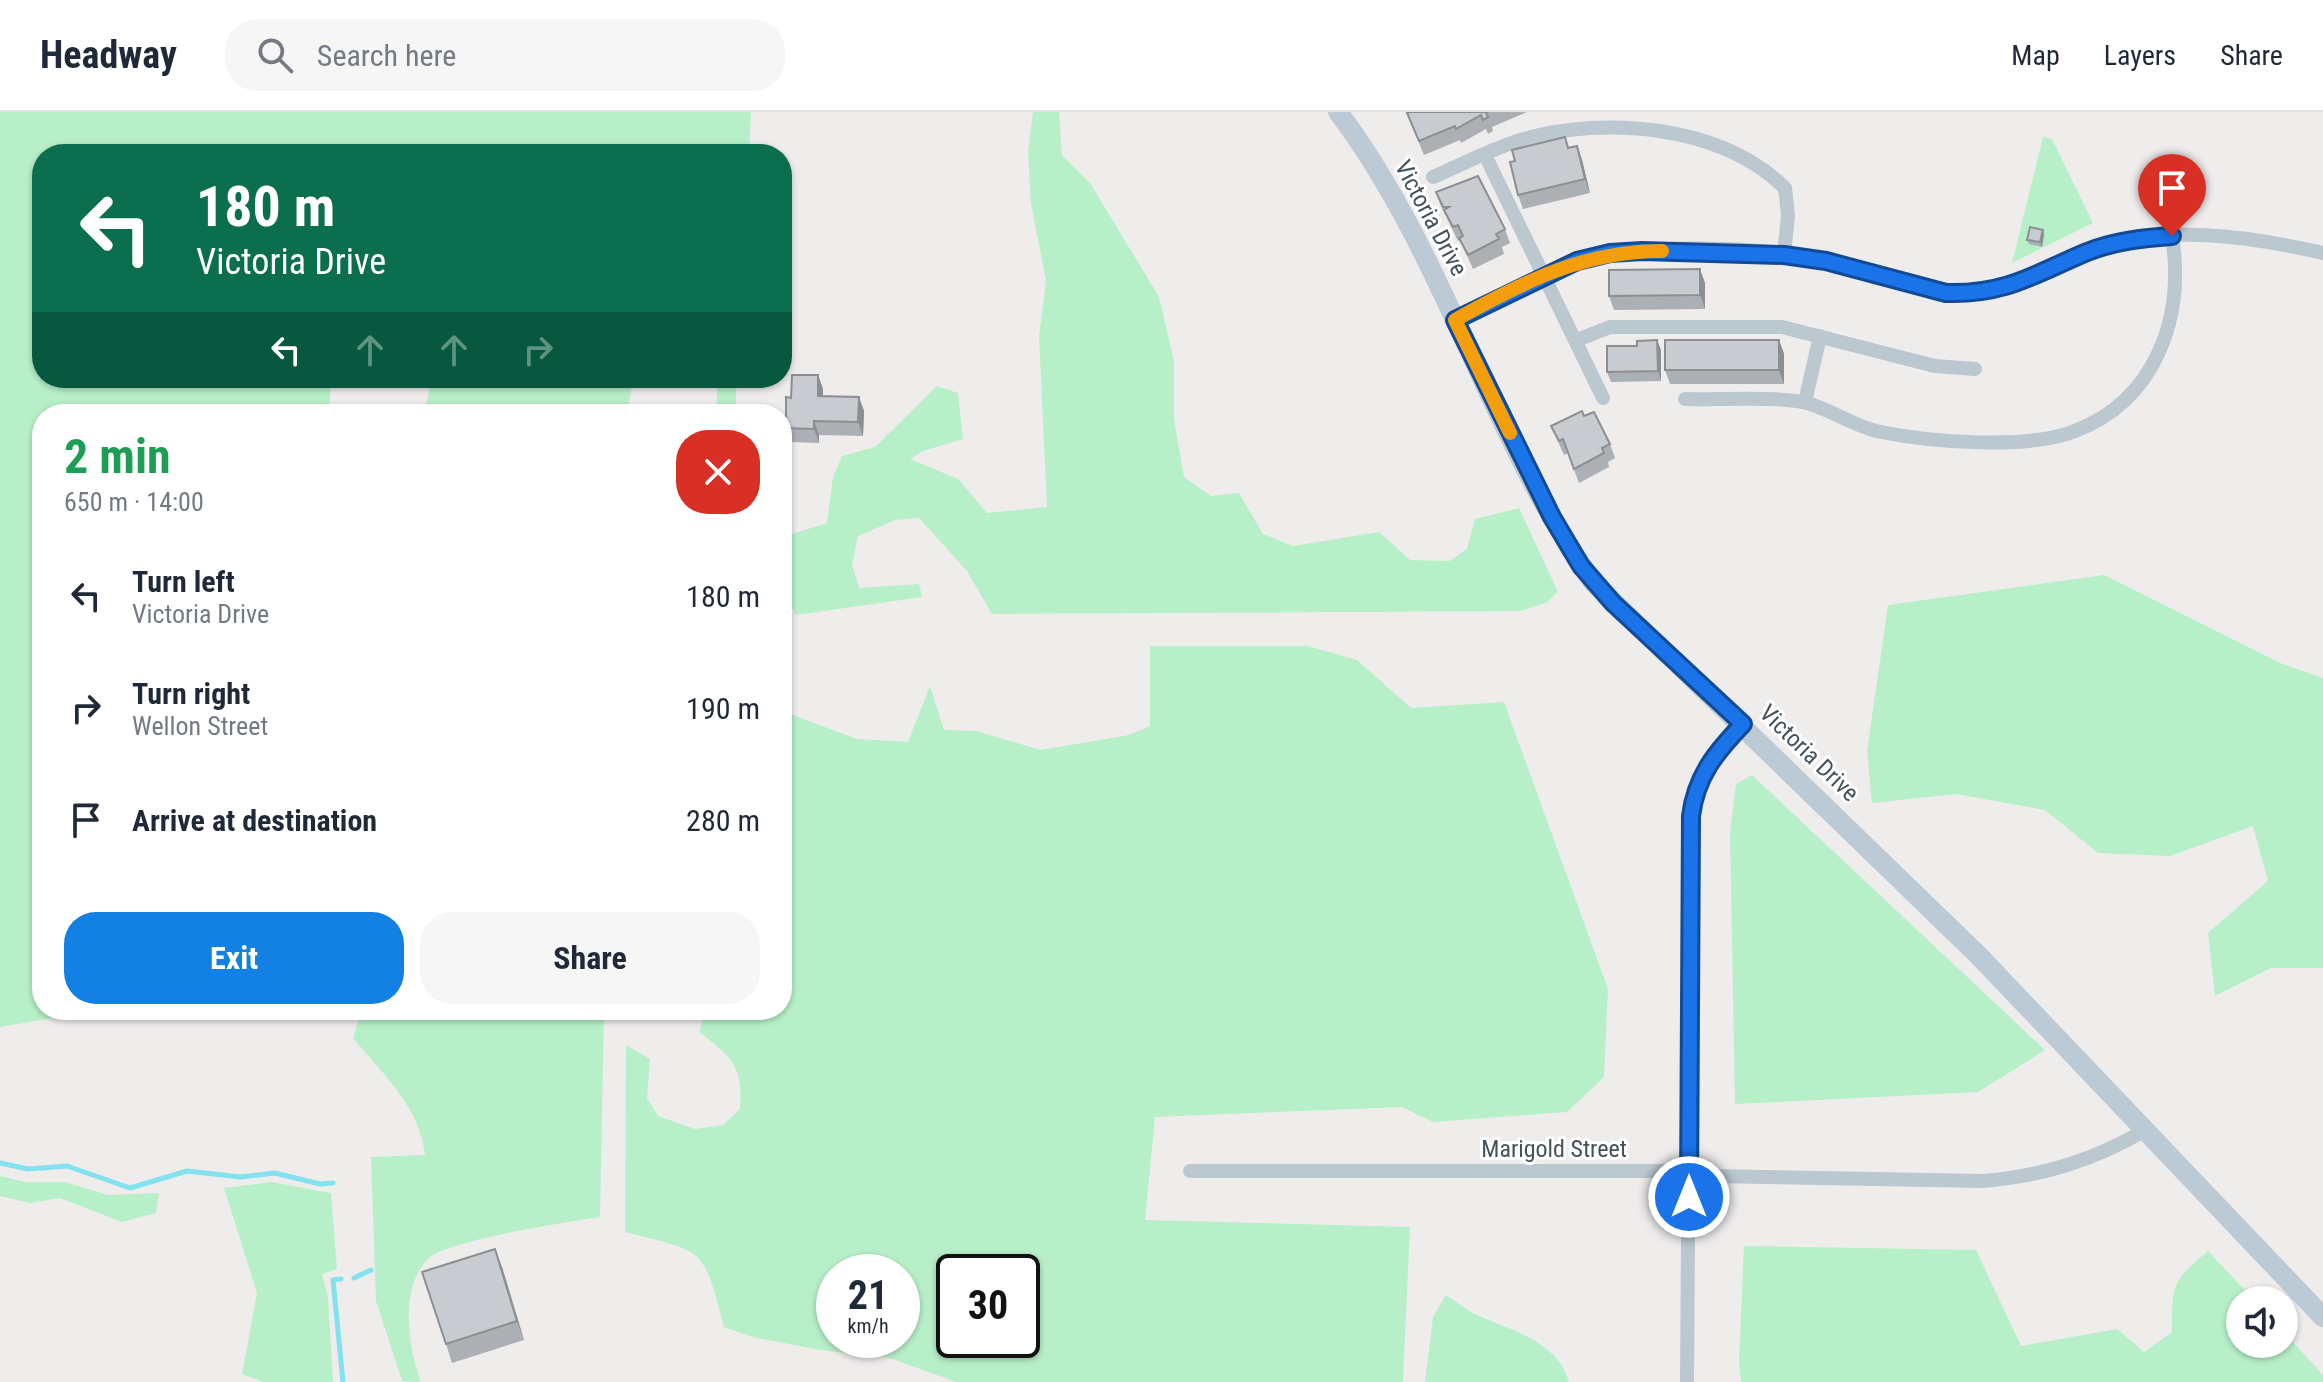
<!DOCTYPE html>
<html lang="en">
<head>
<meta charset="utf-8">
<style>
  body { margin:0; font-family:"Roboto Condensed",sans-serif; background:#f6f6f7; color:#1f2937; height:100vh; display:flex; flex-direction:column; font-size:30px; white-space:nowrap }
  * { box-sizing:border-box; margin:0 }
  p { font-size:26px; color:#747a83 }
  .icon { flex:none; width:44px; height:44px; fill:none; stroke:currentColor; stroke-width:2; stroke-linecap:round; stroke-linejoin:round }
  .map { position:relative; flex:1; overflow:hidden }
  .drawer { position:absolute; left:32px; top:292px; width:760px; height:616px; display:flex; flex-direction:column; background:#fff; border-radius:32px; box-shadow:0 2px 6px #0004 }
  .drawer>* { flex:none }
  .top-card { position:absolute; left:32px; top:32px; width:760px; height:244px; border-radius:32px; box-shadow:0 2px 6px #0004; background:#0b6e4f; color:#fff; overflow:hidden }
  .fabs { position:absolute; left:2226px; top:1174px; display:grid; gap:16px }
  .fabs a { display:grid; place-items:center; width:72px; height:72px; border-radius:50%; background:#fff; box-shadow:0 2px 6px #0004; font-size:40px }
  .speed { position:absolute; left:816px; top:1142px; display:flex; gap:16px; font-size:40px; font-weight:700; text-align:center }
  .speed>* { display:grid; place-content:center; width:104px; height:104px; border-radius:50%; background:#fff; box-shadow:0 2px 6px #0004; line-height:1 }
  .speed small { font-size:20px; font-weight:400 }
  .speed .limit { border:4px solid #111; border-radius:12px; background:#fff; color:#111 }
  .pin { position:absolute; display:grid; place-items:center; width:68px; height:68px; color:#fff; margin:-82px -34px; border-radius:50% 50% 50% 0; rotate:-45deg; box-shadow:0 0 8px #0007 }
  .pin .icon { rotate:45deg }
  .me { position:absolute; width:88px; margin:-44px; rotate:0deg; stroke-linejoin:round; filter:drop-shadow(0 0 6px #0008) }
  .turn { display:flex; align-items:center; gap:28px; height:168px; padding:0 32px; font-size:36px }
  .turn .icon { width:104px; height:104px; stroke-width:2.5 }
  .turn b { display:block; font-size:56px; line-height:68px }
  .lanes { display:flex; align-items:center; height:76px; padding:0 32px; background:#0003; justify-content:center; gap:40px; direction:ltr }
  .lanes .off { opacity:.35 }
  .round { display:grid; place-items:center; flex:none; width:84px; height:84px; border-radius:32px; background:#f6f6f7 }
  .overview { display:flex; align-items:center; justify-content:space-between; height:136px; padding:0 32px }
  h1 { font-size:48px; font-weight:700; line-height:60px; color:#1e9e55 }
  .action { display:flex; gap:16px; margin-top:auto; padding:16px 32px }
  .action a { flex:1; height:92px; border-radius:32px; background:#1281e3; color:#fff; font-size:32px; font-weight:700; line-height:92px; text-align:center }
  .action a+a { background:#f6f6f7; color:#1f2937 }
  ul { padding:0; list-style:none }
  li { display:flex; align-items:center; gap:24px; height:112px; padding:0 32px }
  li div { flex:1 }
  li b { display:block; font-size:30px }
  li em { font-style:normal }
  header { display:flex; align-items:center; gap:48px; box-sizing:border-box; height:112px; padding:0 40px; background:#fff; border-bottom:2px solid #e0e1e3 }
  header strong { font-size:38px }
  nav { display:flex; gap:44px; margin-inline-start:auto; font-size:28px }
  .search { width:560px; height:72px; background:#f6f6f7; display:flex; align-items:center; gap:20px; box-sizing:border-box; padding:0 28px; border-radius:32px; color:#747a83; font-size:30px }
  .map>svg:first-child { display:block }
</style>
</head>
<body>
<header>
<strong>Headway</strong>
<div class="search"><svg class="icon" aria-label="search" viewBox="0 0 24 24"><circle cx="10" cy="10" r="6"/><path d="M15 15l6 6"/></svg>Search here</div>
<nav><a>Map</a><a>Layers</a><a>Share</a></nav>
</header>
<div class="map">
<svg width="2323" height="1270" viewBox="0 0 2323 1270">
  <rect width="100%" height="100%" fill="#efecec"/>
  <path fill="#b7f0c8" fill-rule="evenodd" d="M0,0H751L749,42H42V266H331L329,302H42V898H60L59,905L0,915Z
    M1033,0H1059L1062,43L1090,71L1159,185L1174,249V307L1184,365L1211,384L1239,381L1263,422L1293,434L1379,420L1410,448L1449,449L1467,437L1475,407L1519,396L1558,480L1546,491L1520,499L992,502L967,459L919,406L895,408L858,424L852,453L859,476L919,472L922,485L796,503L783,480L782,425L827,411L833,365L842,344L875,335L937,274L958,281L963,327L923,339L910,347L958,367L987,401L1047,395L1039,224L1046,169L1031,92L1028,40Z
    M2043,25L2052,27L2093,111L2012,151Z
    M432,266H633L629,294L633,302H424Z
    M717,266H737L735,302H717Z
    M2104,463L2280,551L2323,566V856H2271L2215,884L2208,821L2268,769L2253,714L2170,744L2098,741L2045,698L1956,682L1872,691L1867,639L1888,493Z
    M1150,534H1308L1357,548L1411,596L1504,590L1608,877L1604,965L1567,1000L1433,1010L1402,995L1155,1005L1145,1108L1410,1115L1403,1270H956L887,1245L820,1238L753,1225L724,1215C702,1133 706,1141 625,1120L626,933L650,947L647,986L658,1004L695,1017L723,1013L740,997C743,954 732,945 699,920L706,898H782V599L857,627L908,630L930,574L944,618L976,619L1041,638L1129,623L1150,614ZM834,1160H902V1228H834ZM954,1160H1022V1228H954Z
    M1752,663L2045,938L1978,980L1735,992L1730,720L1736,672Z
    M362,898H604L600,1105C568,1110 447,1128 428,1147C399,1176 408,1236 421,1270L402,1269L376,1189L371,1045L425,1043C420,995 383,962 353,926Z
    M0,1064L25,1070H65L108,1083L159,1081L156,1101L122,1110L60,1086L30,1091L0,1084Z
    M271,1070L331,1081L337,1157L322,1162L328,1185L333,1270H263L242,1262L257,1181L224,1076Z
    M1744,1134L1976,1138L2021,1234L2117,1217L2144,1240L2172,1220C2172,1173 2171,1170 2208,1139L2254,1188H2240V1232H2284V1220L2323,1263V1270H1741L1739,1249Z
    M1446,1183C1455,1189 1464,1196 1473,1201C1507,1218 1557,1227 1569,1270H1425L1433,1205Z"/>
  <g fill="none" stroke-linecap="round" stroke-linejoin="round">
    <path stroke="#82e2ef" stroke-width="5" d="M0,1051L28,1057L67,1054L130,1076L187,1059L240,1065L275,1061L320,1072L333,1071
      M354,1166L371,1158
      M341,1167L333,1168L343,1270"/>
    <path stroke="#bcc8cf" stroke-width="14" d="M1485,43L1603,286
      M1433,65C1463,52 1493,36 1524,27C1606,4 1721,13 1785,76L1788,103L1784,143
      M1455,208C1483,192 1513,179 1542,165C1555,160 1567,151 1581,148C1642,131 1766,134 1828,149C1872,160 1919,183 1964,182C2012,181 2046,156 2089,140C2163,111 2248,124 2323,141
      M1577,228L1610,215H1782L1935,254L1975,257
      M1685,287C1715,288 1781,284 1807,291C1832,298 1855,315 1881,320C1930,330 2027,338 2075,319C2156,288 2185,205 2172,124
      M1805,290L1820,224
      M1190,1059H1666L1710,1064L1983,1069C2043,1064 2095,1048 2147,1017
      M1687,1270L1691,704C1696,664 1716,640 1743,612"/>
    <path stroke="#bbcad4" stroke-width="20" d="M1338,0C1446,143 1490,325 1593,470L1979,844L2323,1205"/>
  </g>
  <path fill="#acafb4" d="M1411,0H1527L1492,15L1493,19L1488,22L1486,17L1461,31L1460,28L1424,43L1407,1Z
    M1577,34L1582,48L1590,81L1523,97L1518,83L1569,36Z
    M1436,80L1505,117L1510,131L1502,135L1504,142L1473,157L1460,128L1458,129L1441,94Z
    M2044,122L2042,135L2029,132L2027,128Z
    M1705,171V197L1614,198L1609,184Z
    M1657,228L1661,238V269L1611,270L1607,260L1637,234Z
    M1779,228L1784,242V272H1670L1665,258Z
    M818,263L823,277V284L859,285L864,299L863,324L819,323V331L791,330L786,316L791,286Z
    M1584,304L1610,332L1615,346L1608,350L1609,355L1579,371L1568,341L1564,343L1551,314Z
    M502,1155L524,1228L452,1251L446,1232Z"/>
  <path fill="#8c8f92" d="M1577,34L1582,48L1590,81L1585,67Z
    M2043,118L2044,122L2042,135L2040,130Z
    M1700,157L1705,171V197L1700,183Z
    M1657,228L1661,238V269L1658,259Z
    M1779,228L1784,242V272L1779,258Z
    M818,263L823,277V298L818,284Z
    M859,285L864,299L863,324L858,310Z
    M814,309L819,323V331L814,317Z
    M495,1137L502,1155L524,1228L517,1209Z"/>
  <path fill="#c8ccd1" stroke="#8c8f92" stroke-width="2" d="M1411,0H1488L1486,1L1488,5L1483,8L1481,3L1456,17L1455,14L1419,29L1407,1Z
    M1565,25L1568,36L1577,34L1585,67L1518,83L1510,50L1515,49L1512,38Z
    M1478,64L1505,117L1496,122L1499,127L1468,143L1459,126L1463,124L1458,113L1453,115L1444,98L1449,95H1443L1436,80Z
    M2030,115L2043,118L2040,130L2027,128Z
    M1700,157V183L1609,184V158Z
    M1657,228L1658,259L1607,260V234H1637V229Z
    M1665,228H1779V258H1665Z
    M792,263H818V284L859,285L858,310L814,309V317L786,316V285L791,286Z
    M1582,299L1584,304L1594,300L1610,332L1602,336L1604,341L1574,357L1563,327L1559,329L1551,314Z
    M495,1137L517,1209L446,1232L422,1160Z"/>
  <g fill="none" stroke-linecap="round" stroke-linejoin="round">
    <g stroke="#114b97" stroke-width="20">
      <path id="route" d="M1689,1085L1691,704C1696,664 1716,640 1743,612L1613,491L1581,454L1552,405L1455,208L1577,149L1610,141L1642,139L1784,143L1826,149L1946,181C2005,183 2035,162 2087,140C2115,129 2143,126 2172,124"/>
    </g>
    <use href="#route" stroke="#1a73e8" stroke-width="14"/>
    <path stroke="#f59e0b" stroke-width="14" d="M1510,321L1455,208C1523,170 1583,139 1662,139"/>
  </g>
  <g text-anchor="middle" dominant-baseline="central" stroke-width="6" stroke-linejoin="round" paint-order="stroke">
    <g font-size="24" fill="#44525a" stroke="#fff">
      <text transform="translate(1431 106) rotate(62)">Victoria Drive</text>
      <text transform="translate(1809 641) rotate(44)">Victoria Drive</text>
      <text x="1554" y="1037">Marigold Street</text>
    </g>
  </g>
</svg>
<div class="fabs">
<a><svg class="icon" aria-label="sound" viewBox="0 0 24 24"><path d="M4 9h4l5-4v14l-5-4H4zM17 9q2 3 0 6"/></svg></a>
</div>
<div class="speed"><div>21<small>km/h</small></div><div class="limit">30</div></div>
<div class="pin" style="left:2172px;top:124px;background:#d93025"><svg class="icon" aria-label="arrive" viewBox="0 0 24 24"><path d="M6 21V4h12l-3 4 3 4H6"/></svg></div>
<svg class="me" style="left:1689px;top:1085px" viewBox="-20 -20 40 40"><circle r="17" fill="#1a73e8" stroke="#fff" stroke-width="3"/><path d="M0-11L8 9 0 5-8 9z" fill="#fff"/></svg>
<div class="top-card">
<div class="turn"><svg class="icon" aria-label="left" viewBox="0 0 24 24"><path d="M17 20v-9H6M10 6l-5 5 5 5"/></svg><div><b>180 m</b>Victoria Drive</div></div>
<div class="lanes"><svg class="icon" aria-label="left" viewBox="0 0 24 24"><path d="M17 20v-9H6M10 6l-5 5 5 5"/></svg><svg class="icon off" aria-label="ahead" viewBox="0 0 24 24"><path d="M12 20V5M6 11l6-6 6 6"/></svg><svg class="icon off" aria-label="ahead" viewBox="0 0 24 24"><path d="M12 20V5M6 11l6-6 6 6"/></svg><svg class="icon off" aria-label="right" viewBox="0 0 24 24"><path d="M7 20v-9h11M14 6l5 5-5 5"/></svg></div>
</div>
<section class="drawer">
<div class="overview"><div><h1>2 min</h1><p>650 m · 14:00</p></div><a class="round" style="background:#d93025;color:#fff"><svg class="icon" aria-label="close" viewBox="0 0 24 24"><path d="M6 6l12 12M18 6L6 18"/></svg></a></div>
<ul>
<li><svg class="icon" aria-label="left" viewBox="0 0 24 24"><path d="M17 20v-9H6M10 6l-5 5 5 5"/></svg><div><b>Turn left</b><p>Victoria Drive</p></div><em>180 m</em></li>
<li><svg class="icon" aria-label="right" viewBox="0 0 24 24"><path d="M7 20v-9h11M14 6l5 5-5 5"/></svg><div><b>Turn right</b><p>Wellon Street</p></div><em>190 m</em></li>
<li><svg class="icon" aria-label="arrive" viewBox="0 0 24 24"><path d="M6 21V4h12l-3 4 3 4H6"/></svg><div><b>Arrive at destination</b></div><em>280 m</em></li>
</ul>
<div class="action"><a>Exit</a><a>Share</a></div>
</section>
</div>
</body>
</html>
